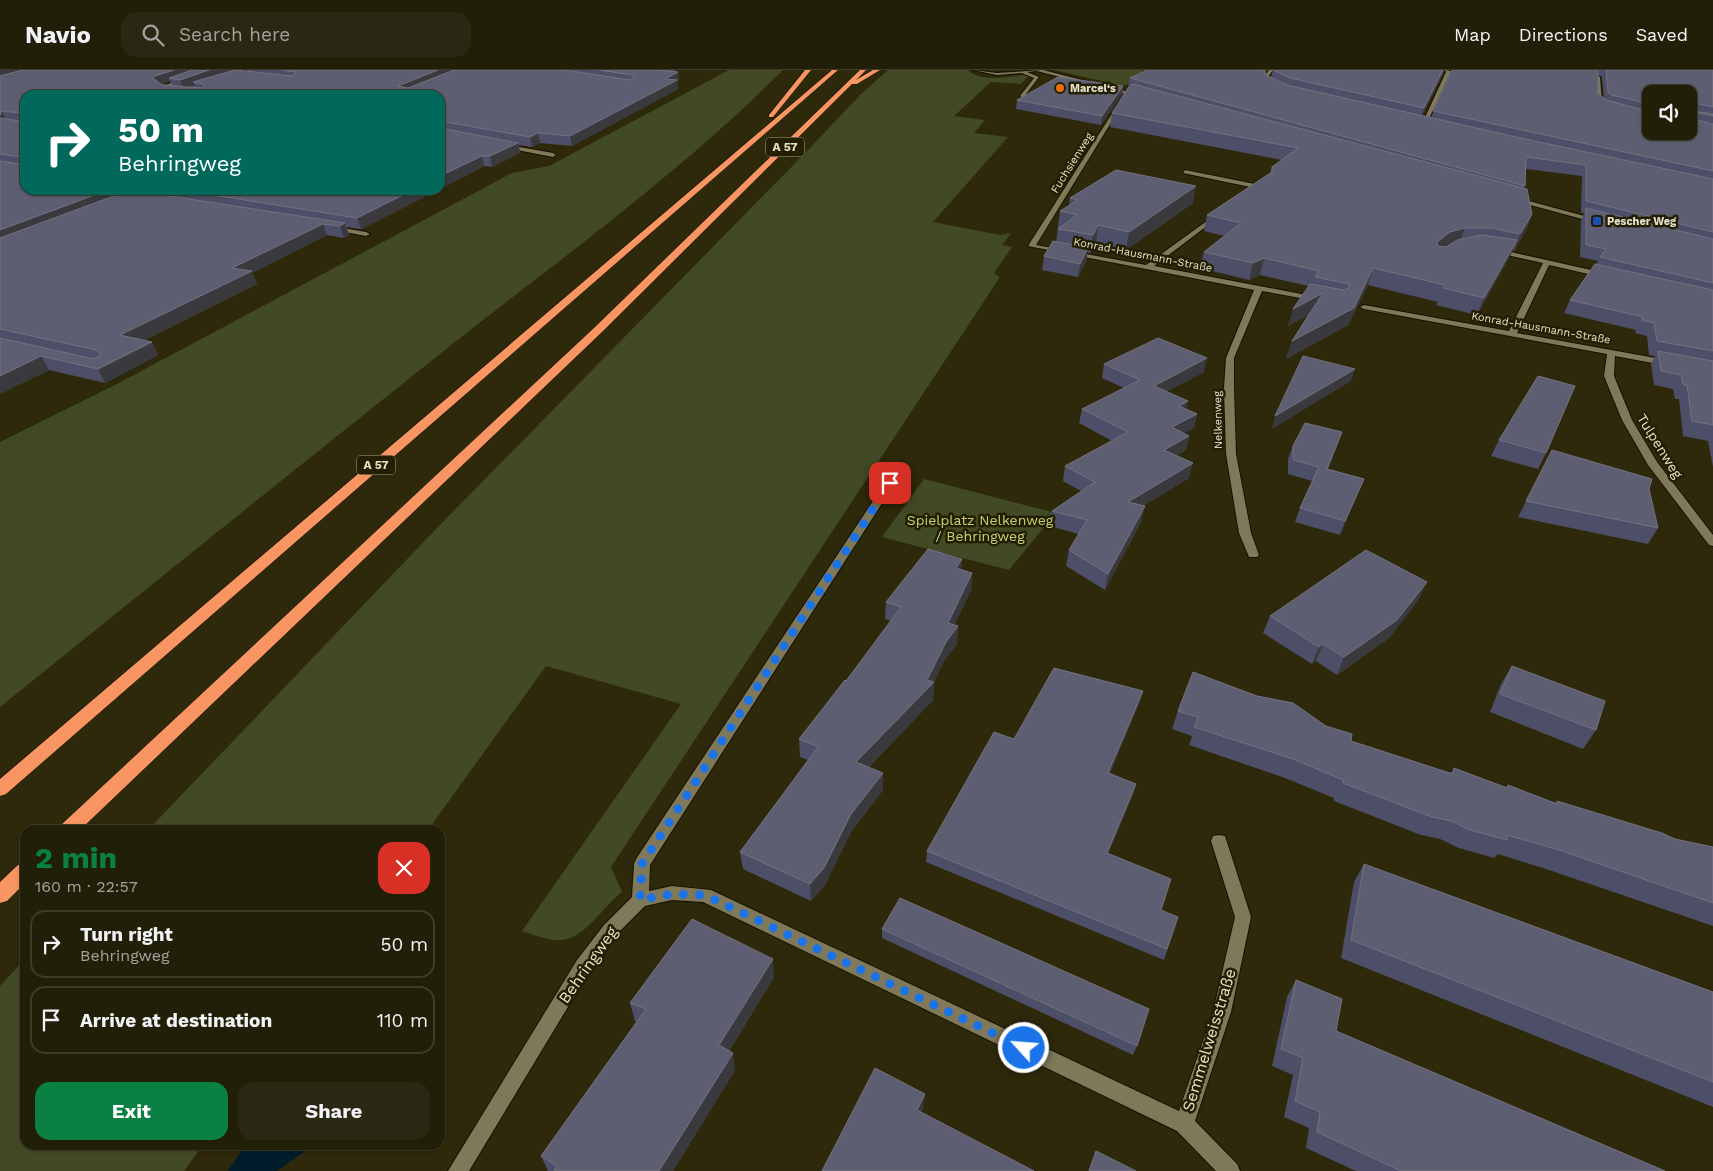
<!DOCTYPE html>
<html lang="en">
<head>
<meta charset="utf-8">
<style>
  body { margin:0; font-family:"Work Sans",sans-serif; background:#2a2712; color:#f1f3f6; height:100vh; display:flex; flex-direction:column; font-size:19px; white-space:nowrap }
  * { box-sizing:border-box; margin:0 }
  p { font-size:16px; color:#a2a29c }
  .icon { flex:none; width:28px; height:28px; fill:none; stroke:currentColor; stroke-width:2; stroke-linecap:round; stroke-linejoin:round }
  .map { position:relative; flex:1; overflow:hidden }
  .side { position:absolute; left:20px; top:755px; width:425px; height:325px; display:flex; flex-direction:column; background:#221f08; border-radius:15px; box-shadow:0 1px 4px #0004,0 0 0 1px #3f3d29 }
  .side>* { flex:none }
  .guide { position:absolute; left:20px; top:20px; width:425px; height:105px; border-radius:15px; box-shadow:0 1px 4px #0004,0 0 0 1px #3f3d29; background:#00695c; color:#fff; overflow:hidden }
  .controls { position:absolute; left:1642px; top:15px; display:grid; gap:10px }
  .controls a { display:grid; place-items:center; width:55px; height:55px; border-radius:10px; background:#221f08; box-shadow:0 1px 4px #0004,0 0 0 1px #3f3d29; font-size:25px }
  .pin { position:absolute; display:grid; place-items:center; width:42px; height:42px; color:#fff; margin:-21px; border-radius:10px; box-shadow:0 2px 8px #0006 }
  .me { position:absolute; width:55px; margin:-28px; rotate:296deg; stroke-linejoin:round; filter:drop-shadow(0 0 4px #0008) }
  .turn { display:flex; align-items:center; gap:18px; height:105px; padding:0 15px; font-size:22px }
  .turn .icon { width:65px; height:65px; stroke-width:2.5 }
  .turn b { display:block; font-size:35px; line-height:42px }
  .round { display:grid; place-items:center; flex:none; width:52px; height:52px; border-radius:15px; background:#2a2712 }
  .overview { display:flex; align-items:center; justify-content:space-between; height:85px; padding:0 15px }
  h1 { font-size:30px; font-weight:700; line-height:38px; color:#0b8043 }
  .button { display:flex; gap:10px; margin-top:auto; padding:10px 15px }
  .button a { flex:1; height:58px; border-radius:15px; background:#0b8043; color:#fff; font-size:20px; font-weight:700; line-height:58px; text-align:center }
  .button a+a { background:#2a2712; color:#f1f3f6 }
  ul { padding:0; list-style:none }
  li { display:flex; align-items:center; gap:15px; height:68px; margin:0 10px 8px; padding:0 5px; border:2px solid #3f3d29; border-radius:15px }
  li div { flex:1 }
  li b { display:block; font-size:19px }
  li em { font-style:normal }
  header { display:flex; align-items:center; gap:30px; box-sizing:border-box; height:70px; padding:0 25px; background:#221f08; border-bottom:1px solid #3f3d29 }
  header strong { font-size:24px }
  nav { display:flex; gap:28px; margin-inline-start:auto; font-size:18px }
  .search { width:350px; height:45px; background:#2a2712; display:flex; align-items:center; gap:12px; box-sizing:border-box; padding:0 18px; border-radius:15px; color:#a2a29c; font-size:19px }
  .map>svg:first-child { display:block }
</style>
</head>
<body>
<header>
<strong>Navio</strong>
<div class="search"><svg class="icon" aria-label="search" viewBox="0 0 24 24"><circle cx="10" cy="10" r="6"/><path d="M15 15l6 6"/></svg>Search here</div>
<nav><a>Map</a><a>Directions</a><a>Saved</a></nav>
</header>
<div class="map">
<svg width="1713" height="1101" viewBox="0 0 1713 1101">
  <rect width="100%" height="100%" fill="#2e290a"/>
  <path fill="#424a25" d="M729,0H783C683,100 566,185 455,272C303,393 151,515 0,637V372L117,314L512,103L549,96Z
    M888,0H968C979,13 1016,7 1031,3L1021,14L991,12L954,46L985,50L974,63L1008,67L933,152L1000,165L1011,163L1002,175L1012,177L994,203L1000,207L611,797L622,822C601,837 584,874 553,870C542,868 532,864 522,861L681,634L546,596L428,760H148L436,459L809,79L860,25Z
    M1054,0H1143L1129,15H1119Z
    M924,409L1056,443L1009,500L882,467Z
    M25,889V1075H203L184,1101H0V916Z"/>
  <path fill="#001d2b" d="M246,1075H314L277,1101H228Z"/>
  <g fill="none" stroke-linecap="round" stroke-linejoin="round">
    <g stroke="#151100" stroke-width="2">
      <path id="minor" d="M211,0H218L165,17L206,25L166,22L159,17Z
        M973,0L997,3L1043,0L1144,26L1141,28L1037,1L1027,2L1039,7L1023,28L1020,26L1034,8L1022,3L997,5Z
        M1269,0H1273L1268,7L1277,17H1273L1265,11L1264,7Z
        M1445,0L1451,1L1427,53L1422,54L1446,2Z
        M1598,6L1600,7L1602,32L1607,37L1604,39L1596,32V7Z
        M1120,31L1123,33L1036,175L1146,195L1218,143L1220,144V146L1154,196L1317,227L1321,229L1317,231L1262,221L1234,288V318L1236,384L1251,463L1259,485L1257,487H1249L1239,463L1226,384L1224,318L1226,288L1254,220L1028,176Z
        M503,74L553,83L556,85L553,87L501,77Z
        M1185,100L1260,115L1263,117L1260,119L1183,103Z
        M139,120H153V121L150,123Z
        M1514,127L1599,150L1600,151L1597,153L1512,130L1511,129Z
        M331,156L366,162L370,164L366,166L329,159V157Z
        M1493,178L1609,204L1610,206L1606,208L1549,195L1517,263L1672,291V295L1669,296L1615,286L1614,306L1632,350L1657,392L1713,465V476L1709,475L1648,395L1622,350L1604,306L1607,284L1364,239L1360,237L1364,235L1509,261L1543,193L1493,182Z
        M890,410L895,413L650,795L649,821L672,816L711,820L1179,1041L1213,942L1235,847L1211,771L1213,766L1219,765L1225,766L1251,847L1231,942L1195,1051L1237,1094L1240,1101H1216L1177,1061L703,832L672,830L645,836L616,865L589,902L469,1101H448L577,890L604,855L632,827L634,794L636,789L885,413Z"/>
    </g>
    <g stroke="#151100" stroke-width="1">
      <path id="highway" d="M805,0H811L773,47H769V45Z
        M832,0H838L6,724L0,726V709Z
        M860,0H866L856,10L873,0H880L857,14H852L602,262L80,760H59L61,755L594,258Z
        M25,793V813L7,831L0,833V812L18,795Z"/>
    </g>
    <use href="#minor" fill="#7f7959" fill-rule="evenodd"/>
    <use href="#highway" fill="#f89563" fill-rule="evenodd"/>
  </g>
  <path fill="#4d4e67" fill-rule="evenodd" d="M0,0L247,1L246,0H676L673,1L678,2L679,11L677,12L678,19L572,76L540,73L532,77L519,75L520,83L492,97L484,96L440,119V25L25,120H143L140,121L148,122L147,120H438L361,159L347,157L349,165L344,168L327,165L252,203L257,214L144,270L152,272L158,285L105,313L49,300L0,324ZM170,11L172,15L161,14Z
    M1147,0H1267L1265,2L1266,5L1271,7L1273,0H1445L1422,45L1431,47L1452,0H1713V397L1708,371L1683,366L1679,329H1675L1673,319L1654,315L1651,294L1655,286L1649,285L1647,266L1635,263L1636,260L1564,243L1570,230L1598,191L1580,187L1581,150L1584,143H1581L1582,106L1526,99L1525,116L1524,119L1532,144L1526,160L1514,181L1513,180L1510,186L1477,245L1436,235L1438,232L1368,215L1348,255L1286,289L1292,271L1308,245L1288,256L1308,216L1260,205L1249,210L1200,198L1204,182L1224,166L1204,161L1207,145L1270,103L1272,97L1282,90L1110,57L1112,43L1128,18L1130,8ZM1598,5L1602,7L1604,28L1598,23ZM1651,24L1689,61H1651Z
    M1123,16L1122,24L1101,55L1016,39L1017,30Z
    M1070,128L1193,133L1126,180L1096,172L1090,183L1087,182L1086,191L1078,207L1042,200L1044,186L1056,172L1060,141L1069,136Z
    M1104,294L1204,302L1167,321L1186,339L1197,344L1194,358L1184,363L1189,366L1186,380L1176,386L1189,408L1143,436L1141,452L1105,520L1066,496L1069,480L1079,464L1049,456L1052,441L1081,421L1063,411L1065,396L1112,371L1079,353L1082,339L1124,318L1102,308Z
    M1342,362L1328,399L1364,409L1340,465L1295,452L1300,438L1312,411L1288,404V389L1293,376Z
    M1499,370L1546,383L1538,399L1491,386Z
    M1552,380L1649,419L1658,458L1648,474L1518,447Z
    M962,489L961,500L972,503L971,520L954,555L958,556L957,574L945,589L934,612L933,630L869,697L883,720L851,762L825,815L811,831L743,799L740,782L808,690L800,687L799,669L846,611L891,551L885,549L886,532Z
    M1419,529L1389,568L1337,605L1316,591L1312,594L1263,563L1270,546Z
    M1512,596L1596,660L1583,679L1490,642L1501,614Z
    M1140,631L1110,703L1136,714L1133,724L1108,784L1161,840L1178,847L1164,890L926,792L927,781L1014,669Z
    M1178,641L1326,656L1351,671L1450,704L1454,698L1506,717L1508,715L1556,733L1557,731L1675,769L1713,777V856L1546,799L1498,784L1494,788L1459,778L1440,769L1421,765L1334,731V728L1285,708L1189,675L1192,666L1172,659Z
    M1364,794L1713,922V1037L1341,888L1354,812Z
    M882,859L1137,976L1133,985L882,868Z
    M774,907L729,981L735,1000L673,1101H548L541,1086L637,951H635L630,933Z
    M1296,910L1336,961L1665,1101H1356L1306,1078L1309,1058L1284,1047L1293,1005L1272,996L1287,927Z"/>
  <path fill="#3a393d" d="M0,0H38L0,10Z
    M174,0H205L169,8L170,11L158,15L153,8L155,6Z
    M209,0H238L193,12L195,15L184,19L180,10Z
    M438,0H462L401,25L398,16Z
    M1443,0H1445L1421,48L1424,38Z
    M678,2L679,11L677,12L678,19L572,76L570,66L665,9Z
    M1123,16L1122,24L1101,55L1102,46Z
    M2,41L7,51L0,50V45Z
    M538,63L540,73L532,77L530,67Z
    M518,73L520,83L492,97L490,86Z
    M482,86L484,96L440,119V106Z
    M1196,116L1193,133L1126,180L1129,162Z
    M108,120H143L0,174V160Z
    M413,120H438L361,159L357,148Z
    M1532,144L1526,160L1514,181L1520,164Z
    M345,153L349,165L344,168L340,156Z
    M323,154L327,165L252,203L257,214L127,279L120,265L232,198Z
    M1098,155L1096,172L1090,183L1093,165Z
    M1465,158L1459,174L1431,189L1437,172L1450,162Z
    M1517,170L1510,186L1477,245L1484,228Z
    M1088,178L1086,191L1078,207L1080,194Z
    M1264,188L1260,205L1249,210L1253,193Z
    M1373,198L1368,215L1348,255L1286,289L1292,271Z
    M1323,223L1317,240L1288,256L1293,239Z
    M152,272L158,285L105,313L98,299Z
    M41,286L49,300L0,324V306Z
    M1207,288L1204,302L1151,330L1154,316Z
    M1355,299L1351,311L1272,359L1275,346Z
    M1188,331L1185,345L1179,336Z
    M1197,344L1194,358L1169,372L1172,357Z
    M1342,362L1337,376L1322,413L1327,399Z
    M1189,366L1186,380L1161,395L1164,380Z
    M1193,393L1189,408L1125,447L1128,432Z
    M1364,409L1340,465L1345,451Z
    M1145,436L1141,452L1105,520L1108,504Z
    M962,489L961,506L956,498Z
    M972,503L971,520L946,570L948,553Z
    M1427,512L1419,529L1389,568L1337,605L1344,587Z
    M958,556L957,574L945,589L933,614L934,612L933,630L856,710V692L927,610L946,572Z
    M1323,574L1316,591L1312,594L1319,577Z
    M1143,621L1140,631L1105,714L1108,703Z
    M883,703V720L851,762L825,815L811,831L810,814L851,744Z
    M1136,714L1133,724L1104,794L1107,783Z
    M773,889L774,907L722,992L719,975Z
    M733,983L735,1000L673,1101H659Z
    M925,1024L923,1039L916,1056L917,1040Z"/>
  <path fill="#5e5e72" stroke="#737281" d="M22,0H174L155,6L153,8L162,15L202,18L204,16L203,14L193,12L235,0L292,6L296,2L283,0H438L398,16L408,18L454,0H564L630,10L634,7L632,5L599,0H659L678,2L665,9L677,10L570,66L538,63L530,67L440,51V25H25V120H108L0,160V91L19,94L21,92V87L0,84V48L20,51L22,45L20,43L2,41L0,45V6Z
    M192,0H209L180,10L169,8Z
    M1147,0H1260L1265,1L1266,5L1287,15L1516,67L1713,109V162L1586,131V95L1526,87L1525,116L1130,8Z
    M1273,0H1443L1424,38L1290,8Z
    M1452,0H1598V23L1606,30L1651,42V61H1689V24H1651V34L1611,25L1608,22L1606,0H1713V37L1694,33L1692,35L1694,41L1713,44V46L1694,42L1692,44L1693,49L1713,54V101L1433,41Z
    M1058,7L1123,16L1102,46L1017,30Z
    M1133,14L1527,119L1532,144L1520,164L1492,158H1465L1450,162L1437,172L1438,176L1446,177L1457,170L1482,165L1517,170L1484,228L1443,218L1445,215L1373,198L1354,238L1292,271L1323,223L1293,239L1310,214L1344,220L1349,218V214L1315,207L1319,201L1264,188L1253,193L1204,182L1241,153L1207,145L1272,102V97L1298,78L1112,43L1128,18Z
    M440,58L518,73L490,86H482L440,106Z
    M1116,100L1196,116L1129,162L1098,155L1093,165L1058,159L1077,145L1060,141L1078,130L1070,128Z
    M130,120L345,153L340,156L323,154L232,198L252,201L120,265L152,272L98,299L41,286L0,306V268L94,289L101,284L96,280L0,259V168Z
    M182,120H413L357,148Z
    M1586,138L1713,169V213L1600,187L1606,179L1586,175Z
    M1053,171L1088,178L1080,194L1044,186Z
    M1595,194L1713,220V281L1657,271L1654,253L1642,250L1643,247L1570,230Z
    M1158,268L1207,288L1154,316L1188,331L1179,336L1197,344L1172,357L1189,366L1164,380L1193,393L1128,432L1145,436L1108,504L1069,480L1087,450L1052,441L1095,412L1065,396L1128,362L1082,339L1140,310L1104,294Z
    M1658,281L1713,291V355L1692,351L1687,315L1683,314L1681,305L1661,301Z
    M1303,286L1355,299L1275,346Z
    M1538,306L1575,316L1546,383L1499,370Z
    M1305,353L1342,362L1327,399L1364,409L1345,451L1300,438L1319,397L1293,390V376Z
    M1552,380L1652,409L1649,419L1658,458L1526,431Z
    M928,479L962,489L956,498L972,503L948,553L958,556L946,572L927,610L934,612L856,692L883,703L851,744L824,798L810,814L740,782L818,677L799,669L845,610L846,611L901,537L886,532Z
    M1366,480L1427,512L1397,550L1344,587L1323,574L1319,577L1270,546Z
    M1512,596L1605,631L1596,660L1500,624Z
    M1054,598L1143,621L1108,703L1136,714L1107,783L1171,809L1161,840L1178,847L1167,879L927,781L994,662L1014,669Z
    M1193,602L1257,626L1293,633L1326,656L1352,664L1351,671L1453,704L1454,698L1507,718L1508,715L1557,734V731L1662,763L1675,769L1713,777V833L1559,780L1507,765V770L1470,760L1451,751L1432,747L1343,713V710L1293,689L1194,657L1198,647L1178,641Z
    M1364,794L1713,922V1012L1351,870Z
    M900,828L1149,939L1137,976L882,859Z
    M692,849L773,889L719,975L733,983L659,1101H554L557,1096L541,1086L646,939L630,933Z
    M1296,910L1342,929L1336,961L1665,1101H1401L1317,1062L1320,1042L1295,1031L1303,988L1281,979Z
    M875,998L925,1024L917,1040L1034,1101H822Z
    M1096,1081L1136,1101H1089Z"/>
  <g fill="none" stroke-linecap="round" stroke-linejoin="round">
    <path stroke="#1a73e8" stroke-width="9" stroke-dasharray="0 16.2" d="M890,413L642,794L640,830L672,824L705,825L1024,978"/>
  </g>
  <circle fill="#e8710a" stroke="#241f01" stroke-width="2" cx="1060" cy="18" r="5"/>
  <rect fill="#1a4fb4" stroke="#241f01" stroke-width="2" x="1592" y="146" width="10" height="10" rx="2.5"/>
  <g text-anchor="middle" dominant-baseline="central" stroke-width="5" stroke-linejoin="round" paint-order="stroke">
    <g font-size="11" font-weight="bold" fill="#e4e1cf" stroke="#241f01" text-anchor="start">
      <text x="1070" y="18">Marcel‘s</text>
      <text x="1607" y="151">Pescher Weg</text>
    </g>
    <g font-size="11" fill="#e4e1cf" stroke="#241f01">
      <text transform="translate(1072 93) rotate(-58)">Fuchsienweg</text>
      <text transform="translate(1143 185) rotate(11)">Konrad-Hausmann-Straße</text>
      <text transform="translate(1541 258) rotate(10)">Konrad-Hausmann-Straße</text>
      <text transform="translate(1218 350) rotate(-91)">Nelkenweg</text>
    </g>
    <g fill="#241f01" stroke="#aaa791" stroke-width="1">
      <rect x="766" y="67.5" width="38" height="19" rx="4"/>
      <rect x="357" y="385.5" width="38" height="19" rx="4"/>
    </g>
    <g font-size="12" font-weight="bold" fill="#e4e1cf">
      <text x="785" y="77">A 57</text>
      <text x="376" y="395">A 57</text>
    </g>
    <g font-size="14" fill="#e4e1cf" stroke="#241f01">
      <text transform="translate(1660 376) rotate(58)">Tulpenweg</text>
    </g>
    <g font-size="14" fill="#c0d480" stroke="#241f01">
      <text x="980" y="450">Spielplatz Nelkenweg<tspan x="980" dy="16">/ Behringweg</tspan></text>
    </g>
    <g font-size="16" fill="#e4e1cf" stroke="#241f01">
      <text transform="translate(588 895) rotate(-55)">Behringweg</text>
      <text transform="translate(1209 970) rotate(-73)">Semmelweisstraße</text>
    </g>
  </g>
</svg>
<div class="controls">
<a><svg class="icon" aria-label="sound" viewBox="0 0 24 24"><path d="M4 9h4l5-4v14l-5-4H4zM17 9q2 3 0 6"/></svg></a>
</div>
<div class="pin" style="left:890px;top:413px;background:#d93025"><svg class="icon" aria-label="arrive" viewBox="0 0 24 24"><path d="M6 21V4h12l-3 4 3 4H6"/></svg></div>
<svg class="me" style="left:1024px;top:978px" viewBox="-20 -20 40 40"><circle r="17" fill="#1a73e8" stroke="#fff" stroke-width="3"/><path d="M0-11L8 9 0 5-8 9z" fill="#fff"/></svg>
<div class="guide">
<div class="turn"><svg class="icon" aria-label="right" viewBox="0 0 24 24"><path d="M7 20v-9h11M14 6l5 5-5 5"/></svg><div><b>50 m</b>Behringweg</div></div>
</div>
<section class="side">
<div class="overview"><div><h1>2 min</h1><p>160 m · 22:57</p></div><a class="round" style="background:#d93025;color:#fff"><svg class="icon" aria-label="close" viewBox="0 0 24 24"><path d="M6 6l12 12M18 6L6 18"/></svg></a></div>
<ul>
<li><svg class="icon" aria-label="right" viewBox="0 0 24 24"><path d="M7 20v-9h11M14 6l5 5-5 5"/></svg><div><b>Turn right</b><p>Behringweg</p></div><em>50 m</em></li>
<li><svg class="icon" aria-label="arrive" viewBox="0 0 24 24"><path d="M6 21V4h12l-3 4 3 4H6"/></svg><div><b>Arrive at destination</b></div><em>110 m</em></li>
</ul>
<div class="button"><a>Exit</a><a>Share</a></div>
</section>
</div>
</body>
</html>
